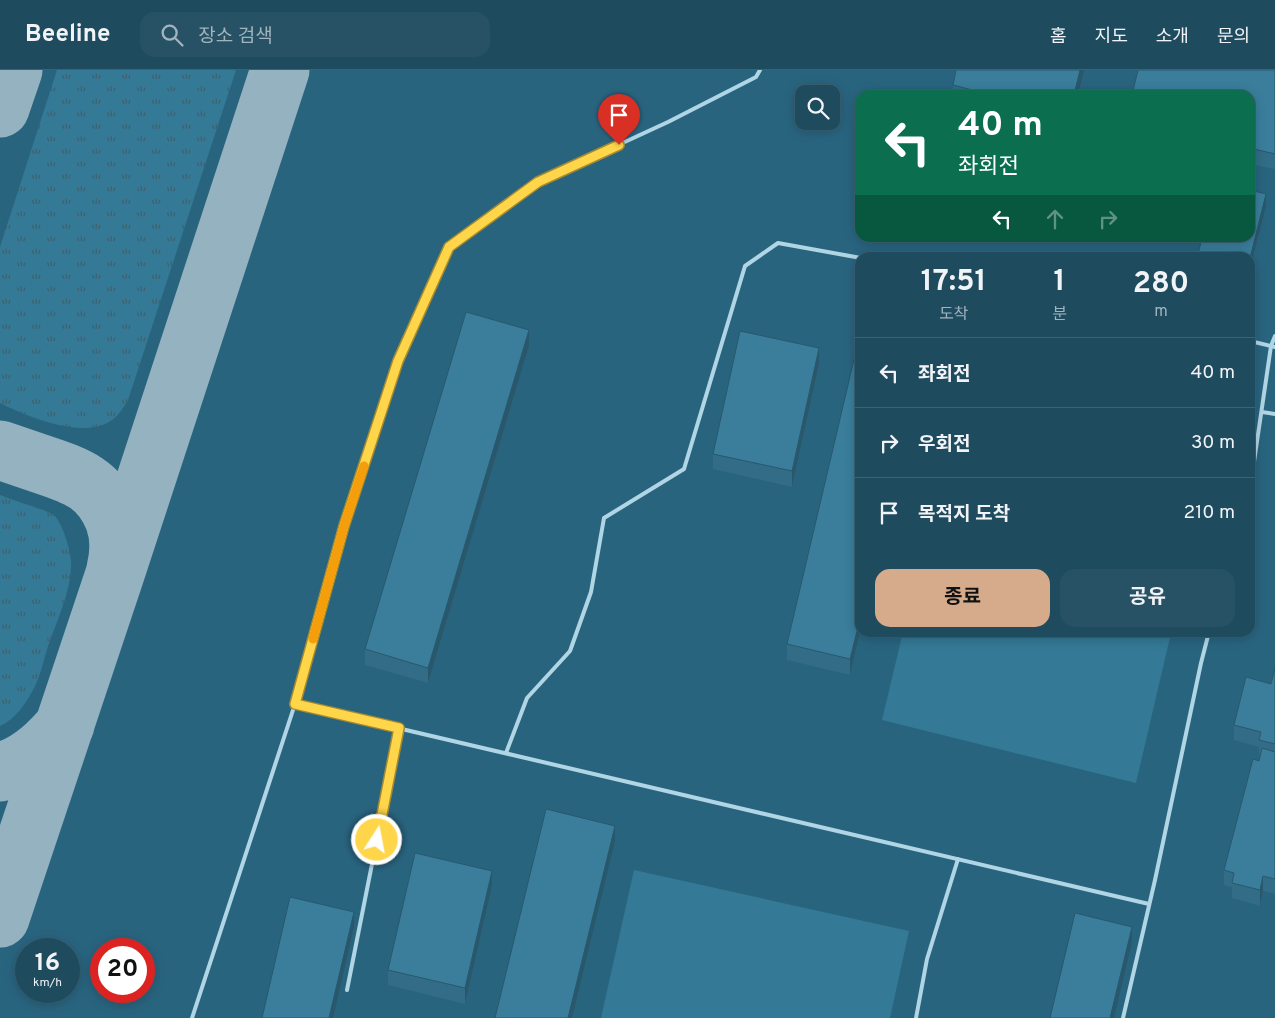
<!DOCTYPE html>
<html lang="ko">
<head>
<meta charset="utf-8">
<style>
  body { margin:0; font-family:Overpass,"Noto Sans KR",sans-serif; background:#275265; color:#f1f3f6; height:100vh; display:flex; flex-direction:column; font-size:19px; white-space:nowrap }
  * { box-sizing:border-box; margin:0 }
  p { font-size:16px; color:#a1b3bd }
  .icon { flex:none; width:28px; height:28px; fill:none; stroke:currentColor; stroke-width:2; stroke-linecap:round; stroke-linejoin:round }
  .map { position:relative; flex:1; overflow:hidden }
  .side { position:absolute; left:855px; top:182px; width:400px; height:385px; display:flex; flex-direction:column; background:#1f4b5f; border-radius:15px; box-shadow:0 2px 12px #0003,0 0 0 1px #3c6374 }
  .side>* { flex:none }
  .top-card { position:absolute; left:855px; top:20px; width:400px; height:152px; border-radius:15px; box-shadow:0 2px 12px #0003,0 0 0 1px #3c6374; background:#0b6e4f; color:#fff; overflow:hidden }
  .buttons { position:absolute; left:795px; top:15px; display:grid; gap:10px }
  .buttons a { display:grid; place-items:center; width:45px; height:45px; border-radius:10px; background:#1f4b5f; box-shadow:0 2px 12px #0003,0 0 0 1px #3c6374; font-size:25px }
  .speed { position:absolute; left:15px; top:868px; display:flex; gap:10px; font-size:25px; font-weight:700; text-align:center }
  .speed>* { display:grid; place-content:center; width:65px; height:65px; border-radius:50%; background:#1f4b5f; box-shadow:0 2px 12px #0003,0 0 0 1px #3c6374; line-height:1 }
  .speed small { font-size:12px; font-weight:400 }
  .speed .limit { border:8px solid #d22; background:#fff; color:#111 }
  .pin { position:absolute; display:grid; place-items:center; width:42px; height:42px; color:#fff; margin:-51px -21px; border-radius:50% 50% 50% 0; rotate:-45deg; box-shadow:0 0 5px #0007 }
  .pin .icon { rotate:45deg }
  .me { position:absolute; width:55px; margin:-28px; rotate:11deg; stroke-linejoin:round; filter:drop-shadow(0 0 4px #0008) }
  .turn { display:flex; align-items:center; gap:18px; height:105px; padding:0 20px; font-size:22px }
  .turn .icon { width:65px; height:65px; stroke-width:2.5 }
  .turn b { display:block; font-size:35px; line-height:42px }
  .lanes { display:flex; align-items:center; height:48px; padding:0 20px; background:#0003; justify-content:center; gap:25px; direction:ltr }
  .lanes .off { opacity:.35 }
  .eta { display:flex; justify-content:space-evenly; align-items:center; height:85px; text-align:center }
  .eta b { font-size:30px; font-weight:700; line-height:35px }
  .cta { display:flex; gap:10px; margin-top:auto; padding:10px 20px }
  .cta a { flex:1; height:58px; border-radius:15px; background:#d6ab8b; color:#111; font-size:20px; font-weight:700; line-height:58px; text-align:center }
  .cta a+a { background:#275265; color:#f1f3f6 }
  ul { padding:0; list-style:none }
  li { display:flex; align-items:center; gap:15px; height:70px; padding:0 20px; border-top:1px solid #3c6374 }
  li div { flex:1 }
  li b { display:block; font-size:19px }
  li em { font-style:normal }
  header { display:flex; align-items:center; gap:30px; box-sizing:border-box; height:70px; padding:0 25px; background:#1f4b5f; border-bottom:1px solid #3c6374 }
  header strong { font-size:24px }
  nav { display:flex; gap:28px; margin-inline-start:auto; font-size:18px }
  .search { width:350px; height:45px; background:#275265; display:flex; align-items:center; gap:12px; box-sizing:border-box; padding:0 18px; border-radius:15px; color:#a1b3bd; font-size:19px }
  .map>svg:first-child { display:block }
</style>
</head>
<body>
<header>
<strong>Beeline</strong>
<div class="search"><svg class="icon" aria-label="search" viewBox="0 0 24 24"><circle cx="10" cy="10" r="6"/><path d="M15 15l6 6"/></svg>장소 검색</div>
<nav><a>홈</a><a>지도</a><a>소개</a><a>문의</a></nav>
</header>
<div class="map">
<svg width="1275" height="948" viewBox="0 0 1275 948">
  <defs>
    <pattern id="grass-tufts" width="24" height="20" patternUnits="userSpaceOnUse" patternTransform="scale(1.25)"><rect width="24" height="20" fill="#347996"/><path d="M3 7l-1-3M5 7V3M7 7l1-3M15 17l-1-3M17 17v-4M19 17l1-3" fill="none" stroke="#41606d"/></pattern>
  </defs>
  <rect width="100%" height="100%" fill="#29647f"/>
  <path fill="url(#grass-tufts)" d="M57,0H236L128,330C122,340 117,348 107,353C79,368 26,346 0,333V177Z
    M0,425C9,429 49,441 54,445C63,455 70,478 71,491C72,519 57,551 48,576C44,589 41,604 35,616C27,632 17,648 0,656Z"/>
  <path fill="#347996" d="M903,562L1171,563L1136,713L882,650Z
    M634,800L909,861L890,948H601Z"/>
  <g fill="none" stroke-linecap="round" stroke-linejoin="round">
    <path stroke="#94b2bf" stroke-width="59" d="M0,38L13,0
      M0,380C15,385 29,390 44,395C77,406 100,414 114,449C120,465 120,482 116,499
      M0,702C27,695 48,676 65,655
      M0,848L115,504L280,0"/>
    <path stroke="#b0d5e5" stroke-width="4" d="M760,0L756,7L668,52L538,112L449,177L398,291L344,456L295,634L1149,834
      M1250,271L1275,277
      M1262,342L1275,344
      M1250,419L1271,276L1275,266
      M506,683L527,628L570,581L591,522L604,448L684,399L745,196L778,173L861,188
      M347,920L399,658
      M192,948L295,634
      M916,948L927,889L958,789
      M1123,948L1155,810L1201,593L1209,562"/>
  </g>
  <path fill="#326c86" d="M1275,0V99L1250,94V25Z
    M953,15L1078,25H953Z
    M529,276L428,613L365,595V579Z
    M819,294L792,417L713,399V384Z
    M860,562L850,605L787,590V574Z
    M1275,598V824L1263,821L1260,836L1232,828V817L1224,815V800L1261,685H1259V677L1234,670V655L1271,614Z
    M492,816L465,934L388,915V900Z"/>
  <path fill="#29586d" d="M1080,0H1084L1078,25H1074Z
    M1266,124V136L1250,198V188Z
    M529,260V276L428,613V598Z
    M819,278V294L792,417V401Z
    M860,549V562L850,605V589Z
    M615,756V771L572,948H568Z
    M492,801V816L465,934V918Z
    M1263,806V821L1260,836V820Z
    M354,842V857L333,948H329Z
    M1132,857V872L1114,948H1110Z"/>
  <path fill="#3a7e9c" stroke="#29586d" d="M956,0H1080L1074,25H992L953,15Z
    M1138,0H1275V84L1250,78V25H1132Z
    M1250,120L1266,124L1250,188H1197L1202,168H1250Z
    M466,242L529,260L428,598L365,579Z
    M740,261L819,278L792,401L713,384Z
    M860,264V549L850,589L787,574Z
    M1275,598V674L1259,670L1261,662L1234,655L1246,607L1271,614Z
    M1262,678L1275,682V809L1263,806L1260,820L1232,813L1234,803L1224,800L1253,689L1259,691Z
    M546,739L615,756L568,948H495Z
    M415,783L492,801L465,918L388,900Z
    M290,827L354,842L329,948H262Z
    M1075,843L1132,857L1110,948H1050Z"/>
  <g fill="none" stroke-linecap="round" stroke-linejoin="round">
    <g stroke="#a68a30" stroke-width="12">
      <path id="route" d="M377,770L399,658L295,634L344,456L398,291L449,177L538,112L619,75"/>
    </g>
    <use href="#route" stroke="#ffd54a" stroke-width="9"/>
    <path stroke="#f59e0b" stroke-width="9" d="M313,569L344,456L364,396"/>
  </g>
</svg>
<div class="buttons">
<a><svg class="icon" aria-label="search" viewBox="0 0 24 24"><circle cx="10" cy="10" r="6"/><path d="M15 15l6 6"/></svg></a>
</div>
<div class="speed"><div>16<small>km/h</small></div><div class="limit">20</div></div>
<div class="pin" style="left:619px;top:75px;background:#d93025"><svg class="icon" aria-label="arrive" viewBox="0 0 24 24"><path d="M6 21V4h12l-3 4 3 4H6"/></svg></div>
<svg class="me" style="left:377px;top:770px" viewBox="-20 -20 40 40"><circle r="17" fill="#ffd54a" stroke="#fff" stroke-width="3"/><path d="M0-11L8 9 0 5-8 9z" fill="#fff"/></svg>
<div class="top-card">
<div class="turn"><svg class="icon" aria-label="left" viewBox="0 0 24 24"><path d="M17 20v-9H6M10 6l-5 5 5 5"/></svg><div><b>40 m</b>좌회전</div></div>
<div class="lanes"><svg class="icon" aria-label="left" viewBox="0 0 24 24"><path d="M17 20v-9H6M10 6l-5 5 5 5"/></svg><svg class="icon off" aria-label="ahead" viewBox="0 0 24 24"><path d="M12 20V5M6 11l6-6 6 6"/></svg><svg class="icon off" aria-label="right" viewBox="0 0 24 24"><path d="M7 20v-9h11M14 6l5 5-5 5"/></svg></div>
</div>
<section class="side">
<div class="eta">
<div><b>17:51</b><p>도착</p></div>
<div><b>1</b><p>분</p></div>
<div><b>280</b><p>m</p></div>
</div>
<ul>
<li><svg class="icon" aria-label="left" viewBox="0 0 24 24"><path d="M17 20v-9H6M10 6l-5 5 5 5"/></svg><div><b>좌회전</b></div><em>40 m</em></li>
<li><svg class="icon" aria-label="right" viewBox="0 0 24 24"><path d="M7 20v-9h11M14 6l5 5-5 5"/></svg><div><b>우회전</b></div><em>30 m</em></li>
<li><svg class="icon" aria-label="arrive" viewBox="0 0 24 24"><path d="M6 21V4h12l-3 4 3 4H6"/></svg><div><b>목적지 도착</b></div><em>210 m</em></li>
</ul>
<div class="cta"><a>종료</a><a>공유</a></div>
</section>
</div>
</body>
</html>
